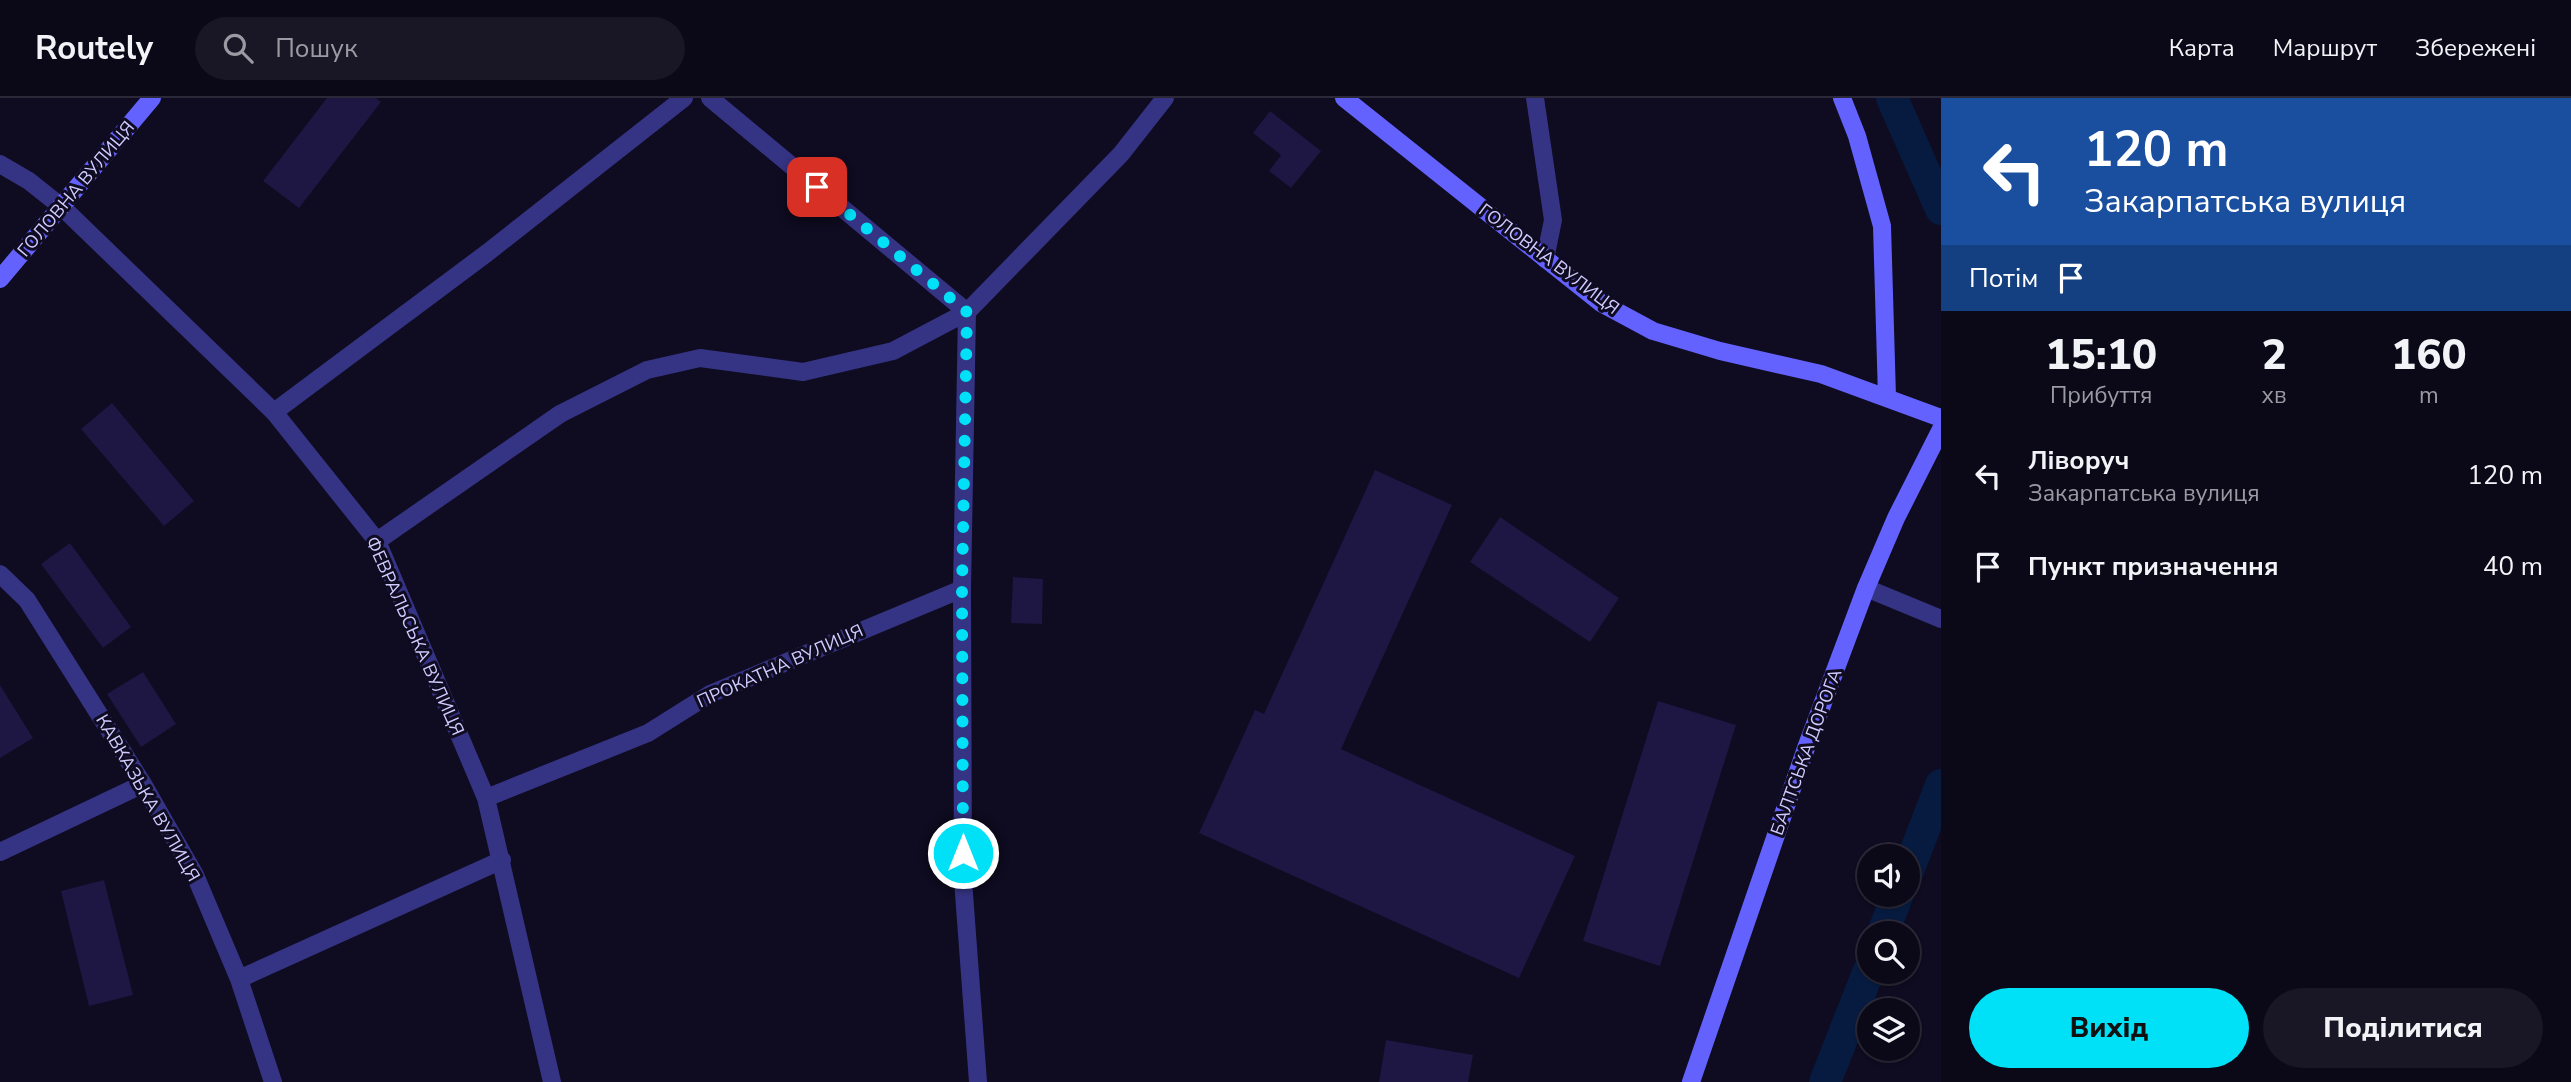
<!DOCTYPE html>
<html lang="uk">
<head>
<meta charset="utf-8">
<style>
  body { margin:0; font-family:"Nunito Sans",sans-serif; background:#191625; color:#f1f3f6; height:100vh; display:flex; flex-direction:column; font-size:26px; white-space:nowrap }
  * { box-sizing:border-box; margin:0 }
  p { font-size:23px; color:#9a9aa2 }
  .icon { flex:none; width:38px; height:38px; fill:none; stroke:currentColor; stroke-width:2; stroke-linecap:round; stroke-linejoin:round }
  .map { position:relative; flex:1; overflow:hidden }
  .panel { display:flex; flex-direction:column; background:#0b0818; width:630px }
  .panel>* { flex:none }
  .banner { background:#1a4fa0; color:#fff; overflow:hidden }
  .buttons { position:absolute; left:1857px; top:746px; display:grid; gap:14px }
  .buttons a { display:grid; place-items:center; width:63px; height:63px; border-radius:50%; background:#0b0818; box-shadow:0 2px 5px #0004,0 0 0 2px #2b2937; font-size:35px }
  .pin { position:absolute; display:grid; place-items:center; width:60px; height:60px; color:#fff; margin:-30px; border-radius:14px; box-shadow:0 4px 10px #0006 }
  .me { position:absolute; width:77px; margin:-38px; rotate:0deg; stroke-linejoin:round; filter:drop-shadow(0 0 5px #0008) }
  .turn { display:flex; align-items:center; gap:24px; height:147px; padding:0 28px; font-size:32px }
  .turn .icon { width:91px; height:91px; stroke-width:2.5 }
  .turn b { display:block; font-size:49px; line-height:60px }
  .then { display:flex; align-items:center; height:66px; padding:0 28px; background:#0003; gap:14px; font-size:26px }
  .eta { display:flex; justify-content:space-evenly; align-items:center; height:119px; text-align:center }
  .eta b { font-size:42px; font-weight:800; line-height:49px }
  .button { display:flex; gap:14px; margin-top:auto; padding:14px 28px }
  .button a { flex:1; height:80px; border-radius:42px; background:#00e0f6; color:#111; font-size:28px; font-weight:800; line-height:80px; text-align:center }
  .button a+a { background:#191625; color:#f1f3f6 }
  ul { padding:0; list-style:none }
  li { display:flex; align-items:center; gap:21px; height:91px; padding:0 28px }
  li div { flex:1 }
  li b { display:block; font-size:26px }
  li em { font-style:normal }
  header { display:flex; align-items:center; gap:42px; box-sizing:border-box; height:98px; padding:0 35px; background:#0b0818; border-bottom:2px solid #2b2937 }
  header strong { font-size:33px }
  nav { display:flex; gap:38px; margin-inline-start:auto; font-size:24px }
  .search { width:490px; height:63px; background:#191625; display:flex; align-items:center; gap:18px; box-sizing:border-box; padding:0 24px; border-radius:38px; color:#9a9aa2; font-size:26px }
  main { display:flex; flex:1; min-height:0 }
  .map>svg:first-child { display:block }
</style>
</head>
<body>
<header>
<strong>Routely</strong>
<div class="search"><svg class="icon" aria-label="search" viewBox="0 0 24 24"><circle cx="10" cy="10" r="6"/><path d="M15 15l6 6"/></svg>Пошук</div>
<nav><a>Карта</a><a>Маршрут</a><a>Збережені</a></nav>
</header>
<main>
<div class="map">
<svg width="1941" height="984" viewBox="0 0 1941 984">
  <rect width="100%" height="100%" fill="#0f0b20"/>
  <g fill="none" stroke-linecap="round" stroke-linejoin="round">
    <path stroke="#061b3f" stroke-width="32" d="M1892,0L1941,111
      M1908,773L1941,687
      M1883,835L1898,796
      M1825,984L1869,872"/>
  </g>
  <path fill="#1e1643" d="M327,0H376L381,4L299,110L263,83Z
    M1270,13L1321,53L1291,90L1269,73L1281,57L1253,35Z
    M112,305L194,403L164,428L81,331Z
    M1375,372L1452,407L1341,651L1575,758L1519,880L1199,735L1255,612L1264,616Z
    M1500,419L1619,500L1590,544L1470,464Z
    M70,445L131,529L103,550L41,466Z
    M1013,479L1043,481L1042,526L1011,525Z
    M143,574L176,626L141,649L107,596Z
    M0,587L33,640L0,660Z
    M1658,603L1736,627L1660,868L1583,843Z
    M104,782L133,897L89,908L61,793Z
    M1386,942L1473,957L1468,984H1379Z"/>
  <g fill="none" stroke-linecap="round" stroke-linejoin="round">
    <path stroke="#353383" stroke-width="18" d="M1866,490L1941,521"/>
    <path stroke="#353383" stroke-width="18" d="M710,0L967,214L962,491L963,782L978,984
      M1535,0L1553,122L1545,161
      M0,66L29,83L63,110L274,314L377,443L486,700L552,984
      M274,314L487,155L684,0
      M377,443L560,316L647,272L700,260L803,274L893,253L967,214L1121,56L1165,0
      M0,476L27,502L143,686L195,777L239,881L273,984
      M486,700L648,635L710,596L962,491
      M0,754L143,686
      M239,881L502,762"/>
    <path stroke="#6462ff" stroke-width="18" d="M1344,0L1601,205L1653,233L1720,253L1821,276L1941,320
      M1842,0L1857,38L1882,128L1887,299
      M0,181L152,0
      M1691,984L1806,650L1866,490L1896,420L1941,331"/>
  </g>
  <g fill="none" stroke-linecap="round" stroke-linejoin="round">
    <path stroke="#00e0f6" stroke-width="12" stroke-dasharray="0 21.6" d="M817,89L967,214L962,491L963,755"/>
  </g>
  <g text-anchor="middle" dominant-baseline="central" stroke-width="6" stroke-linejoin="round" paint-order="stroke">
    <g font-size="18" fill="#d0cbff" stroke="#0f0b20">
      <text transform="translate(76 91) rotate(-50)">ГОЛОВНА ВУЛИЦЯ</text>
      <text transform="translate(1549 161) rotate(37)">ГОЛОВНА ВУЛИЦЯ</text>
      <text transform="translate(415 538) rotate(66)">ФЕВРАЛЬСЬКА ВУЛИЦЯ</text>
      <text transform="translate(780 568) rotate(-24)">ПРОКАТНА ВУЛИЦЯ</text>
      <text transform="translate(1806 654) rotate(-70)">БАЛТСЬКА ДОРОГА</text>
      <text transform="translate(148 700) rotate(60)">КАВКАЗЬКА ВУЛИЦЯ</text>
    </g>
  </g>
</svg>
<div class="buttons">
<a><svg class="icon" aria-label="sound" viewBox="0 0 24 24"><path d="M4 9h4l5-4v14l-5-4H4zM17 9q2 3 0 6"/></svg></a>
<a><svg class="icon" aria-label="search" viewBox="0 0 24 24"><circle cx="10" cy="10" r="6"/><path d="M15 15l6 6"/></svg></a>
<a><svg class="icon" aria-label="layers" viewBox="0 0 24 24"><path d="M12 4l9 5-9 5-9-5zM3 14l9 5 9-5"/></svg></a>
</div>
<div class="pin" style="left:817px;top:89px;background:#d93025"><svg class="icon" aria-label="arrive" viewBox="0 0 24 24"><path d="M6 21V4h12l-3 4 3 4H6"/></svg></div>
<svg class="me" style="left:963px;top:755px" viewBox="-20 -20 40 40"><circle r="17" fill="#00e0f6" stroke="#fff" stroke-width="3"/><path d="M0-11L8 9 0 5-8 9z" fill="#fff"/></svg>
</div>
<section class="panel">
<div class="banner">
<div class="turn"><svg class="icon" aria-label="left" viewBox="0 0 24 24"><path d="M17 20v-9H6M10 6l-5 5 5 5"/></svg><div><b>120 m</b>Закарпатська вулиця</div></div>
<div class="then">Потім<svg class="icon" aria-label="arrive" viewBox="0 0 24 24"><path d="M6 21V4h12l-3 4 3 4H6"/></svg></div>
</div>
<div class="eta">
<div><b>15:10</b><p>Прибуття</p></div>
<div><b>2</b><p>хв</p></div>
<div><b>160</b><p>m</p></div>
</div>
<ul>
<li><svg class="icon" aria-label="left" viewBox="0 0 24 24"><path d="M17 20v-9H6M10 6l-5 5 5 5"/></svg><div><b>Ліворуч</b><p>Закарпатська вулиця</p></div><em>120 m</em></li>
<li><svg class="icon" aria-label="arrive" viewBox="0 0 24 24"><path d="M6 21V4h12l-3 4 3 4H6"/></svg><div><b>Пункт призначення</b></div><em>40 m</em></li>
</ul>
<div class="button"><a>Вихід</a><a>Поділитися</a></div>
</section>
</main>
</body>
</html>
